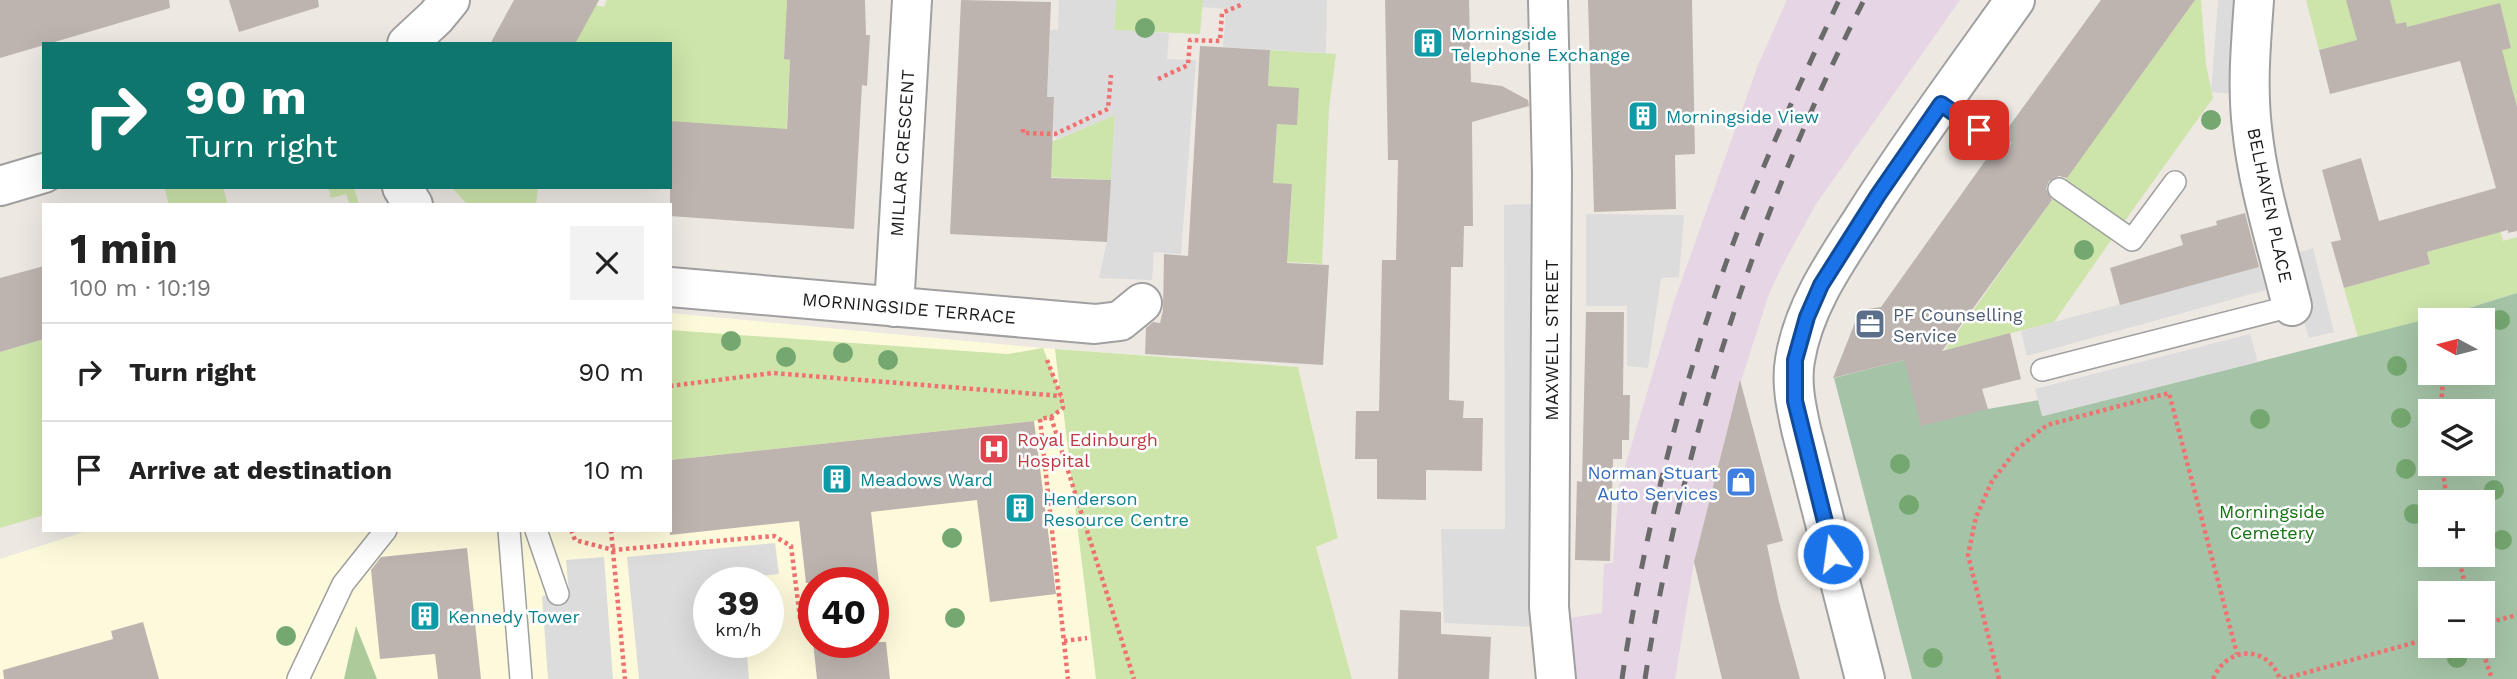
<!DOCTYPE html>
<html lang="en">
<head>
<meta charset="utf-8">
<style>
  body { margin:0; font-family:"Work Sans",sans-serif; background:#f2f2f2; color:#222; height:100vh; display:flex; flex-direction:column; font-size:26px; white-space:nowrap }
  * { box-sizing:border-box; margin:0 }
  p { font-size:23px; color:#767676 }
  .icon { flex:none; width:38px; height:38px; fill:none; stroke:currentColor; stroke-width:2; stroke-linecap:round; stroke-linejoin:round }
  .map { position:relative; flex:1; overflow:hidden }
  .side { position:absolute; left:42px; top:203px; width:630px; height:329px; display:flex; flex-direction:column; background:#fff; border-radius:0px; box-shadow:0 7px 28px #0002 }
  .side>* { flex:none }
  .guide { position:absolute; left:42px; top:42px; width:630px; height:147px; border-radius:0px; box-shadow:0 7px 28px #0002; background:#0f766e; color:#fff; overflow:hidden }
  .needle { width:46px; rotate:277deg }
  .buttons { position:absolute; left:2418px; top:308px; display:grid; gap:14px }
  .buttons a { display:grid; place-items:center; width:77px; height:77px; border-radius:0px; background:#fff; box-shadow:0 7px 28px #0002; font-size:35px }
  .speed { position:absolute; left:693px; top:567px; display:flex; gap:14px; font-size:35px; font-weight:700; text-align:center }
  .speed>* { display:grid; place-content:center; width:91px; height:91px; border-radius:50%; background:#fff; box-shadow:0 7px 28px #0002; line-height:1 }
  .speed small { font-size:18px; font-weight:400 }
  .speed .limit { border:10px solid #d22; background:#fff; color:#111 }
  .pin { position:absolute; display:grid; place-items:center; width:60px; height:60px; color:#fff; margin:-30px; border-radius:14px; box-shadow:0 4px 10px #0006 }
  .me { position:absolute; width:77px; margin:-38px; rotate:346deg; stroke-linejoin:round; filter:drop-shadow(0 0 5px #0008) }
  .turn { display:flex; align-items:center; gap:24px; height:147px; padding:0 28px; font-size:32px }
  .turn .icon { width:91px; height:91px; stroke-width:2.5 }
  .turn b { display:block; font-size:49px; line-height:60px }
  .round { display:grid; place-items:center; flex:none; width:74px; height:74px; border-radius:0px; background:#f2f2f2 }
  .summary { display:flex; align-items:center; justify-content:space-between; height:119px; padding:0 28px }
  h1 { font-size:42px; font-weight:700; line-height:52px }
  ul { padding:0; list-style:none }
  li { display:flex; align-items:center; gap:21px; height:98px; padding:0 28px; border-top:2px solid #e0e0e0 }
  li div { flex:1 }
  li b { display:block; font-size:26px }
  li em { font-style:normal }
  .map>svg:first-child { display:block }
</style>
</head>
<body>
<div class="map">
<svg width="2517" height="679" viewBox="0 0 2517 679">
  <rect width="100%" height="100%" fill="#ede8e2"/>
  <path fill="#e6d5e4" d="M1787,0H1960L1816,204L1782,266L1769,294L1738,390L1694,562L1675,679H1575L1570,618L1602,613L1604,564L1613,563L1619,487L1673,305L1758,65Z"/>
  <path fill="#fdfadc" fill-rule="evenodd" d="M670,313L1043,348L1298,367L1338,538L1316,547L1352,679H0V559L90,530H670ZM709,583H768V642H709ZM814,583H873V642H814Z"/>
  <path fill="#cde4ab" d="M573,0L604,7L607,0H787L784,59L790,60L785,154L670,121V44H575Z
    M1116,0H1203L1200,34L1114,30Z
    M2195,0H2201L2206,65L2213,98L2124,222L2065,180Z
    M2306,0H2346L2367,38L2319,50Z
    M2390,0H2517V107L2507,69L2491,53L2511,47L2500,4L2407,27L2405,22L2386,27Z
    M1270,50L1336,54L1329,108L1322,264L1260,260L1290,224L1292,185L1273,183L1277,124L1268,86Z
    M1115,115L1111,180L1025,176L1016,157Z
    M164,187H223L228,205H169Z
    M328,187H354L359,205H350L346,194L331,198Z
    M451,187H538L536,205H468Z
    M2054,197L2112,239L2054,322L1945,350Z
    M2498,223L2503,241L2517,237V293L2459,311L2358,337L2344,288L2430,264L2427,252L2485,236Z
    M670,330L1008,354L1043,348L1060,392L1055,349L1298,367L1338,538L1316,547L1352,679H1096L1063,408L1051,417L1034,421L670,460Z
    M44,339V515L0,528V352Z"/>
  <path fill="#acca9a" d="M356,626L377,679H344Z"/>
  <path fill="#a5c4a7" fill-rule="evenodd" d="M2517,293V679H1912L1834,378L1904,360L1988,409L2039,400L2043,416L2459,311ZM2431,320H2483V373H2431ZM2431,411H2483V464H2431ZM2431,502H2483V555H2431ZM2431,593H2483V646H2431Z"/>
  <path fill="#dcdcdc" d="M1059,0H1116L1114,30L1169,33L1167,59L1196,60L1181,254L1154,252L1152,280L1099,278L1107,242L1115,115L1057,139L1053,131L1054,97H1047L1050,30H1058Z
    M1203,0H1327L1326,53L1223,47L1226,9L1202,7Z
    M2218,0H2242L2235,94L2211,92Z
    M1537,204L1535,627L1444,623L1441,529H1505L1504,205Z
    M1586,214L1684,215L1679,277L1661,278L1648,368L1627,366V306H1586Z
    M2313,248L2334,332L2309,338L2286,257Z
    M2259,267L2266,290L2027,356L2021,331Z
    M2250,334L2258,362L2042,416L2035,389Z
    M775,543L779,574L740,578V583H709V642H746L749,679H639L627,557Z
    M604,557L613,679H548L542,596L569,593L566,560Z"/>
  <path fill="#bdb4af" d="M0,0H169L170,8L0,58Z
    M229,0H318L319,7L239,32Z
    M514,0H599L575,44H490Z
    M787,0H865L866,35H870L867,86L862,85L854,229L670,216V121L787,129L790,60L784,59Z
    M961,0L1051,2L1047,97H1054L1051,178L1111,180L1107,242L950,234Z
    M1385,0H1469L1471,82L1502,86L1528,100L1529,106L1472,122L1473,226H1464L1463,267H1451L1449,400L1464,401L1463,418H1483L1482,471L1426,470V500L1377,499V459H1355L1356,411H1379L1382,260H1396L1398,160H1388Z
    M1588,0H1692L1695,154L1675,155L1676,209L1594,212Z
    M2101,0H2195L2067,178L2059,176L2049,181L2046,189L2052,200L1942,351L2010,333L2021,379L1982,389L1988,409L1921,426L1904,360L1833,378L1860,310L1881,307L1990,154L1998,156L2008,151L2011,143L2005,132Z
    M2346,0H2390L2396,24L2406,22L2407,27L2500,3L2511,48L2502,50L2517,107V231L2508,233V230L2427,252L2430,264L2344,288L2331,242L2341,240L2322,170L2361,158L2379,221L2496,188L2460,61L2330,94L2319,50L2357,40Z
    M1200,46L1270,50L1268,86L1299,88L1297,125L1277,124L1273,183L1292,184L1287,263L1329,265L1323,365L1145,354L1146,328L1153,322L1160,323L1163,310L1164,254L1188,256Z
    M2245,213L2259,267L2120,305L2110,268L2183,245L2180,235L2217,225L2216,221Z
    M44,266V339L0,352V278Z
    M1586,312H1624L1623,395H1630L1629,440H1622V459H1613L1610,561L1575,560L1577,481L1582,482Z
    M1740,380L1783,541L1767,545L1779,602L1800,679H1722L1694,562Z
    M1034,421L1056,594L990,602L977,500L871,512L879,583H806L799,521L670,535V460Z
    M467,548L481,679H438L435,654L380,659L371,570L381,557Z
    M1400,610L1441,612V634L1491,637L1489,679H1398Z
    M143,622L159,679H4L3,670L113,639L111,631Z
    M813,642H886L890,679H817Z"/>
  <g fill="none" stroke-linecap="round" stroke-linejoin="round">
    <g stroke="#a0a0a0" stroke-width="24">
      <path id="service" d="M1941,104L1998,143
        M2059,189L2132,240L2175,182
        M2042,370L2292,306
        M509,530L521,679
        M536,530L558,594
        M298,679L343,584L386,530"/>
    </g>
    <g stroke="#a0a0a0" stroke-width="42">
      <path id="minor" d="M1548,0L1552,173L1549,607L1556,679
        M2254,0C2251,43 2247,85 2252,128C2258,188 2278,248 2292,306
        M407,44L436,17L450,0
        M0,186L44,173
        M402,187L413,205
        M670,287L1095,324L1120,321L1142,303
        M894,307L912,0"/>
    </g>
    <g stroke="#a0a0a0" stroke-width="42">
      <path id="tertiary" d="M1865,679L1801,429C1796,406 1791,383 1795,360C1803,309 1833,265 1861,222C1909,146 1963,73 2015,0"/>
    </g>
    <path stroke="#f07170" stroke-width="4.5" stroke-dasharray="3.5 3.5" stroke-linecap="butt" d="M1158,79L1188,65L1190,40L1220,41L1222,13L1243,4
      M1023,129V133L1055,134L1108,109L1111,75
      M1047,360L1061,396L1063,408L1051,417L1040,419L1068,679
      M670,386L773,373L1061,396
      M2441,411L2443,373
      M1051,417L1134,679
      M2442,464L2447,502
      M571,530L575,540L613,550L774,536L791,546L800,618L810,617
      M611,530L625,679
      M2458,555L2467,593
      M2483,624L2517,615
      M1064,641L1087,638
      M2481,646L2492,679
      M1999,679L1968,555L1976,517L1992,481L2017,449L2047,425L2169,393L2237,654
      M2213,679C2227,646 2267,644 2280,679
      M2283,679L2431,638"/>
    <use href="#service" stroke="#fff" stroke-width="21"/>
    <use href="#minor" stroke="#fff" stroke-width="38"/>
    <use href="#tertiary" stroke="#fff" stroke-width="38"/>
    <path stroke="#6a6a6a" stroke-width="5" stroke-dasharray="14 14" stroke-linecap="butt" d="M1622,679C1643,538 1679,397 1726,263C1758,173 1799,86 1839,0
      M1645,679C1682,444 1756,212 1864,0"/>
  </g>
  <g fill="#75a770">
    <circle cx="1145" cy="28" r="10"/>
    <circle cx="2211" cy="120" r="10"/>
    <circle cx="2084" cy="250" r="10"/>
    <circle cx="2500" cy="320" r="10"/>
    <circle cx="731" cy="341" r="10"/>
    <circle cx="843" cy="353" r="10"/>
    <circle cx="786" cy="357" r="10"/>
    <circle cx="888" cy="360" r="10"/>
    <circle cx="2397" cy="366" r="10"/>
    <circle cx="2401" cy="418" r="10"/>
    <circle cx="2260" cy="419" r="10"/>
    <circle cx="1900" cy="464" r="10"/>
    <circle cx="2406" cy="469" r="10"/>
    <circle cx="2494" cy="490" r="10"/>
    <circle cx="1909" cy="505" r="10"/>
    <circle cx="2414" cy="514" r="10"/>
    <circle cx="952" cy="538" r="10"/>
    <circle cx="2502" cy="540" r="10"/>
    <circle cx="955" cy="618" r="10"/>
    <circle cx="286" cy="636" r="10"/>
    <circle cx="1933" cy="658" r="10"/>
    <circle cx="2457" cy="658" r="10"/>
  </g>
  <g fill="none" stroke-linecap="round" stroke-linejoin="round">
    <g stroke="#114b97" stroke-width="18">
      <path id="route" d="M1833,554L1795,401V360L1807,317L1821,285L1878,195L1941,104L1979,130"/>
    </g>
    <use href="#route" stroke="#1a73e8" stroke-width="12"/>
  </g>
  <defs>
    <g id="building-square" transform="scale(1.575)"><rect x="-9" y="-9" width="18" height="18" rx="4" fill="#0f9aa8" stroke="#fff"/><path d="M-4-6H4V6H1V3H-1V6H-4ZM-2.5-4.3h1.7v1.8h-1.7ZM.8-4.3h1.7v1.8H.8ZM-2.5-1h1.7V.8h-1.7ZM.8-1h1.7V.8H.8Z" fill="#fff"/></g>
    <g id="office-square" transform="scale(1.575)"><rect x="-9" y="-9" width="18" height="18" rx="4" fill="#5c6f8a" stroke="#fff"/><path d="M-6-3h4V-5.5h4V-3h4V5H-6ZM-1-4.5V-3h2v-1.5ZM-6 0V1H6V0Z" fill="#fff"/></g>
    <g id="hospital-square" transform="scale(1.575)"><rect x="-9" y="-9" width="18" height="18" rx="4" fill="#e0444e" stroke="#fff"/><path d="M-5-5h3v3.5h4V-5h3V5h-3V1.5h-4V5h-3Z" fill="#fff"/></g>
    <g id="shop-square" transform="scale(1.575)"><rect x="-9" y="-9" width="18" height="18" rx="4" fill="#3f7fe0" stroke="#fff"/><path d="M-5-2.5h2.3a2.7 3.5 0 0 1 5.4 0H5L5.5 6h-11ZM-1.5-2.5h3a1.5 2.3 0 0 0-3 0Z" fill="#fff"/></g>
  </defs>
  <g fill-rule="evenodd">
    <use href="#building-square" x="1428" y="43"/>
    <use href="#building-square" x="1643" y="116"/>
    <use href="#office-square" x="1870" y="324"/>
    <use href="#hospital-square" x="994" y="449"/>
    <use href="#building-square" x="837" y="479"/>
    <use href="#shop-square" x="1741" y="482"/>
    <use href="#building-square" x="1020" y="508"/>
    <use href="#building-square" x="425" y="616"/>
  </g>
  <g text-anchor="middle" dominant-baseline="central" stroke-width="5" stroke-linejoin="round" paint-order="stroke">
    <g font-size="18" fill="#0d838f" stroke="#fff" text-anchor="start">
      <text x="1451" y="33">Morningside<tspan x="1451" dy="21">Telephone Exchange</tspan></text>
      <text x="1666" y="116">Morningside View</text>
      <text x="860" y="479">Meadows Ward</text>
      <text x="1043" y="498">Henderson<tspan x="1043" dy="21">Resource Centre</tspan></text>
      <text x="448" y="616">Kennedy Tower</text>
    </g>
    <g font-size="18" fill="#1c1c1c" stroke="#fff">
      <text transform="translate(902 153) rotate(-86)">MILLAR CRESCENT</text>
      <text transform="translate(2270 205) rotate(78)">BELHAVEN PLACE</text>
      <text transform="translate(909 308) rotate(5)">MORNINGSIDE TERRACE</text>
      <text transform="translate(1551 340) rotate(-90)">MAXWELL STREET</text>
    </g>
    <g font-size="18" fill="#4e5e75" stroke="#fff" text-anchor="start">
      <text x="1893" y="314">PF Counselling<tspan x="1893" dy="21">Service</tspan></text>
    </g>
    <g font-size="18" fill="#be3a42" stroke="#fff" text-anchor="start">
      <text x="1017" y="439">Royal Edinburgh<tspan x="1017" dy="21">Hospital</tspan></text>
    </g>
    <g font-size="18" fill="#366cbe" stroke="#fff" text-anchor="end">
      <text x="1718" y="472">Norman Stuart<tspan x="1718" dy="21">Auto Services</tspan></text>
    </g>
    <g font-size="18" fill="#137212" stroke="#fff">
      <text x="2272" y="511">Morningside<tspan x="2272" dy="21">Cemetery</tspan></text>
    </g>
  </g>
</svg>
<div class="buttons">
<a><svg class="needle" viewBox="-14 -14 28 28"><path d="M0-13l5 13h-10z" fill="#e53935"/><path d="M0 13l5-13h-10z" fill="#767676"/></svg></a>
<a><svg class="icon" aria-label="layers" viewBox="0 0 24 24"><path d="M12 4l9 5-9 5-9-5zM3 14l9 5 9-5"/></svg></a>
<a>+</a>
<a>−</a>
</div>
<div class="speed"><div>39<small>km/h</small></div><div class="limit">40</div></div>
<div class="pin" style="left:1979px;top:130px;background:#d93025"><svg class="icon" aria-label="arrive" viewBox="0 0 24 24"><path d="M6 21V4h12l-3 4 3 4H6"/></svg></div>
<svg class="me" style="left:1833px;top:554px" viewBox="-20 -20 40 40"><circle r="17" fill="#1a73e8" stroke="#fff" stroke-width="3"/><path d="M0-11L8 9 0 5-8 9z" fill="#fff"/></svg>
<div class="guide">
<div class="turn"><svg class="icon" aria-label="right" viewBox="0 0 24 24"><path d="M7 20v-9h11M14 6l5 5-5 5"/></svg><div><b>90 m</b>Turn right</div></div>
</div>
<section class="side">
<div class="summary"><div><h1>1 min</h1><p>100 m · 10:19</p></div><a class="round"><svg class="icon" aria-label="close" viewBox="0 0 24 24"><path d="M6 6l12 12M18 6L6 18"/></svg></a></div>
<ul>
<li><svg class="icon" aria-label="right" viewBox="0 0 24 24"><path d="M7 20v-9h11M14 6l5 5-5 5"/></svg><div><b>Turn right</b></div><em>90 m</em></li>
<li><svg class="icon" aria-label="arrive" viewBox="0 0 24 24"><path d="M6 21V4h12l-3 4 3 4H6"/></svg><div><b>Arrive at destination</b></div><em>10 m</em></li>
</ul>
</section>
</div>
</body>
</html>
